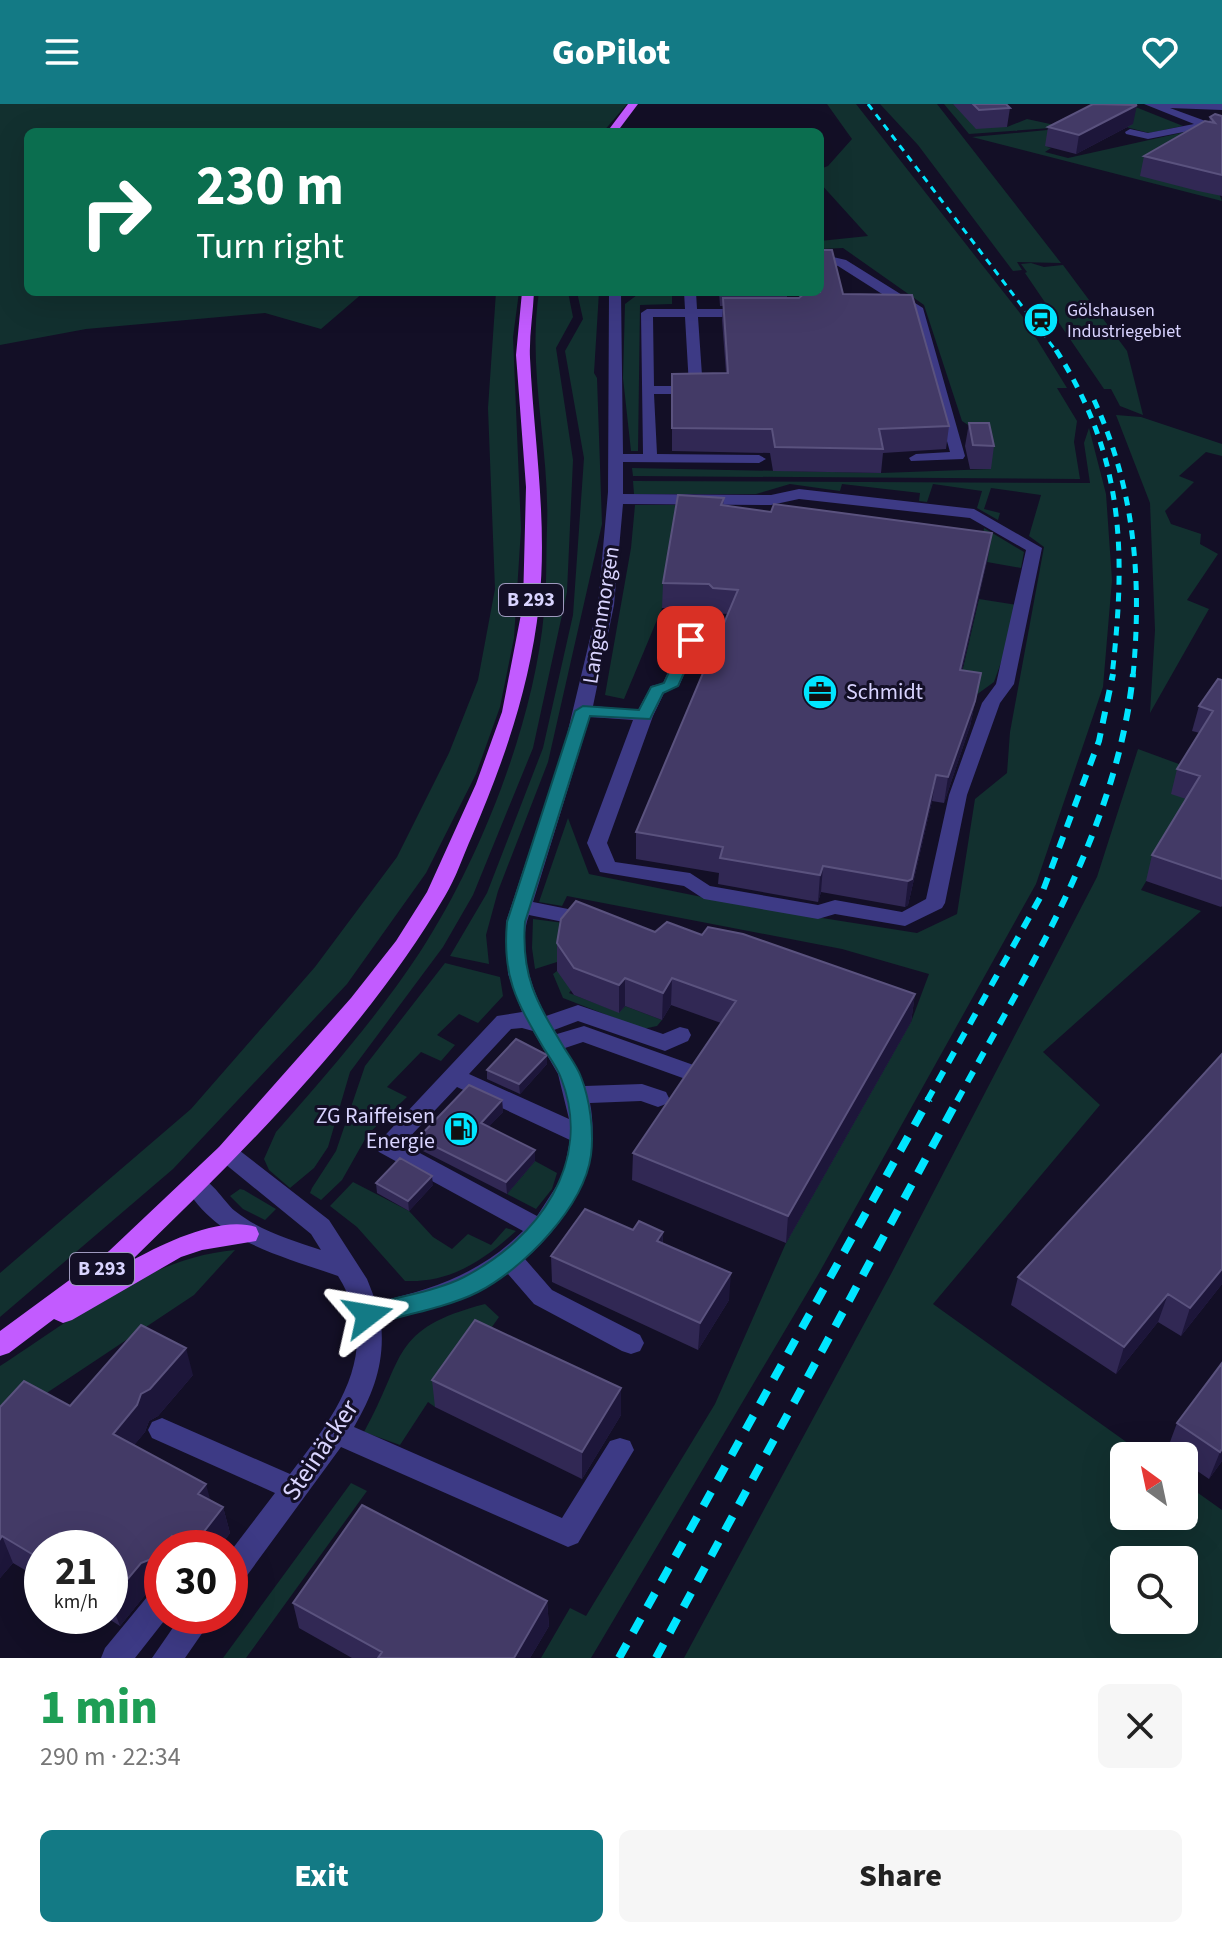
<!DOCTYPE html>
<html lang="en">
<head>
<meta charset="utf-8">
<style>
  body { margin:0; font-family:"Source Sans 3",sans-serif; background:#f6f6f6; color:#222; height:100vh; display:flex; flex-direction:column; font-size:30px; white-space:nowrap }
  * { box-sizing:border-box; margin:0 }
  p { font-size:26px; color:#767676 }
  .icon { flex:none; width:44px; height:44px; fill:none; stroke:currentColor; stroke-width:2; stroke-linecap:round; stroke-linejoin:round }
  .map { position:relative; height:1554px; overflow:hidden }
  .sheet { display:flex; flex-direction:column; background:#fff; flex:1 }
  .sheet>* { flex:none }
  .guide { position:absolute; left:24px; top:24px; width:800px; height:168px; border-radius:12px; box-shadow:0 8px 32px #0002; background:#0b6e4f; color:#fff; overflow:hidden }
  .needle { width:52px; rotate:327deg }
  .buttons { position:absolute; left:1110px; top:1338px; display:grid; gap:16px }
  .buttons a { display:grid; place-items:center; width:88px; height:88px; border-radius:12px; background:#fff; box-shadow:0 8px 32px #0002; font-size:40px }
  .speed { position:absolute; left:24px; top:1426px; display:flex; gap:16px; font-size:40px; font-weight:700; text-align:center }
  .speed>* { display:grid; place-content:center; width:104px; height:104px; border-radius:50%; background:#fff; box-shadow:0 8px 32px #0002; line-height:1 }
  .speed small { font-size:20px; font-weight:400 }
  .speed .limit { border:12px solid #d22; background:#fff; color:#111 }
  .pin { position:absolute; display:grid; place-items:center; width:68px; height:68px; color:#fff; margin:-34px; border-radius:16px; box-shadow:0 4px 12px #0006 }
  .me { position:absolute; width:88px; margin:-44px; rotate:76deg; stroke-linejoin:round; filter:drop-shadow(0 0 6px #0008) }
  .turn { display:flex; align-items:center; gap:28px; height:168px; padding:0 40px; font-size:36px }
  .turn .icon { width:104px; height:104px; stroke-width:2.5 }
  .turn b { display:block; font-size:56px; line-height:68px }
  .round { display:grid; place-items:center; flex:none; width:84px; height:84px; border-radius:12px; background:#f6f6f6 }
  .summary { display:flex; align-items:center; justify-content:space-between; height:136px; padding:0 40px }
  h1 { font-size:48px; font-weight:800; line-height:60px; color:#1e9e55 }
  .cta { display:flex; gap:16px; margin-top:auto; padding:16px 40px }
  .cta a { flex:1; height:92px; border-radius:12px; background:#137a85; color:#fff; font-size:32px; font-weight:800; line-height:92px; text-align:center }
  .cta a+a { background:#f6f6f6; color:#222 }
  header { display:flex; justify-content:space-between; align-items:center; height:104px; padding:0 40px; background:#137a85; color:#fff; font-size:36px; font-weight:800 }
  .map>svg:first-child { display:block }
</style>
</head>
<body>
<header><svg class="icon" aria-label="menu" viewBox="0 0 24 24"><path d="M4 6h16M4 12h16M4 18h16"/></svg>GoPilot<svg class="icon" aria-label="heart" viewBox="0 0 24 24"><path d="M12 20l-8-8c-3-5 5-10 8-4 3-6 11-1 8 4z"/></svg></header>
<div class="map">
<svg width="1222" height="1554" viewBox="0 0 1222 1554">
  <rect width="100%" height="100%" fill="#130f26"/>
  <path fill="#12302f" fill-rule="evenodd" d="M0,0H627L603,28H28V188H364L321,225L265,209L86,225L0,241Z
    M827,0H856L1023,213L1067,284H1057L1077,317L1074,338L1080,375L633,372L632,364L881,369L991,365L979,328L962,317L924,201L843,144L820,145V137L868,132L820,79V65L828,62L852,35Z
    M880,0H937L1061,159L1017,158L1022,166L1013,167L918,41Z
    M944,0H953L1007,23L1027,15L1064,23L969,30Z
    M1133,2L1183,22L1149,29L1126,23L1047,43L1051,44L1045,48L1068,54L1194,26L1222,97L972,33L1068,24Z
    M1031,159L1044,163L1063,161L1127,247L1143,311L1120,302L1111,285H1104L1025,169L1027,168L1021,160Z
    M496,188H519L513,233L521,425L514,534L500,603L476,670L426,769L347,880L173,1065L0,1213V1169L191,1005L315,863L397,753L449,649L478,576L495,485L488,304Z
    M539,188H568L573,213L556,244L573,356L567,488L533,644L473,791L443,843L350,968L328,1043L314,1064L290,1084L269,1066L264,1055L276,1028C326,971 378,912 420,848C480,756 534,619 544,509C547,481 546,452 547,424C550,345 527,267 539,188Z
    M577,188H599L594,269L597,274L602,420L548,658L498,787L486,831L489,860L450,852L487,789L543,644L573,511L584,354L565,247L583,215Z
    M641,188H672V200L640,201L638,347H631L623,274L625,200Z
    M1116,311L1141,313L1222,340V352L1206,348L1179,372L1194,378L1165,407L1171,420L1201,430L1200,440L1218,450L1187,496L1209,505L1150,609L1155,526L1150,399Z
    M1089,324L1106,390L1112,476L1103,583L1036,780L819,1169L591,1554H541L570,1504L586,1512L715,1300L786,1139L911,918L929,870L842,845L567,792L562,802L539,798L568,714L589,770L746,802L917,829L957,810L975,695L1007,669L1010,628L1044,443L1029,432L1041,391L991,384L984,405L1000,409L998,416L977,404L982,387L933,380L927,398L919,397L920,389L842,380L840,387L790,380L756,390H634L633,377L1090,379L1084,339Z
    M635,401H697L677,415L662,504L624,595L605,591L631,444Z
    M984,424L1024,448L1021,464L987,458L988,453L980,452Z
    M979,495L1017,501L1013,525L994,578L972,594L957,590Z
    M1138,645L1187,663L1193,697L1141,786L1201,807L1043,948L1100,1001L933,1200L1146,1352H1124V1412H1184V1379L1222,1406V1554H684L891,1170L1097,773ZM1124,1456H1184V1516H1124Z
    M533,815L564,819L557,858L535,865L532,844Z
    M445,859L500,873L503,892L478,919L459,910L437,931L455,941L441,957L421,948L387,983L407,993L368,1030L342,1076L321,1096L310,1089L312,1084L336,1047L365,962Z
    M557,867L576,880L569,889L618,908L625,902L662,916L657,922L643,925L563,894L553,870Z
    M535,1057L557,1069L552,1085L536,1105L507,1090Z
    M353,1078L409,1107L433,1133L452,1145L468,1130L491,1141L506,1124L516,1127C484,1156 451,1179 405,1177L357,1123L330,1102Z
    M240,1085L244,1086L276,1105L265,1116L243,1105L230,1092Z
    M235,1146L194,1191L0,1320V1262C72,1216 146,1154 235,1146Z
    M485,1200L499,1213L435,1303L428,1298L400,1341L364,1328C406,1253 389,1225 485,1200Z
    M351,1379L367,1387L246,1554H223Z"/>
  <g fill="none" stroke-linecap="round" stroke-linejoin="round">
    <path fill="#3d3a85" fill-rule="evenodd" d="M1144,0H1222V6L1170,4L1222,23V30L1204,24L1148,35L1126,30L1125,28L1130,25L1148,29L1194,20Z
      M820,150L846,156L923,204L965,352L963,355L911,357L909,354L916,350L950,348L912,209L838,162L820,158Z
      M609,188H621L623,350H643L641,209L647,205H685L684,188H696L697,205H747L753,209L747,213H698L703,286L696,290H654L657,350L759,351L766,355L759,359L623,358V390L771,391L799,385L974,405L1042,444L1014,580L1000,599L967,691L945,799L942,804L905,822L835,810L818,815L704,795L684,782L600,768L587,739L633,616L590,613L533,798L588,809L598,816L588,823L529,811C517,844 531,883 546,912L578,901L663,930L680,923L688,925L691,931L688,937L665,947L578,917L554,926L557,930L584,922L699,963L702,969L699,975L691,977L583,938L565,944L585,982L642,980L666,988L669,994L666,1000L658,1003L641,997L590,999C602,1061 571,1115 525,1155L552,1186L640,1231L644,1239L640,1247L631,1250L622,1247L534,1200L508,1170L464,1194L381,1219C385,1258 374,1289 354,1323L562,1414L610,1337L620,1334L630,1337L634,1346L578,1439L568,1443L341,1343L240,1481L230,1485V1448L275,1389L152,1334L148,1326L152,1318L162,1314L290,1370C336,1310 385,1247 338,1172C282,1152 214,1137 184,1080L188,1073C208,1067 221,1095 235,1107C260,1127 292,1136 321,1146L311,1130L219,1055L215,1049L219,1043L227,1040L235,1043L329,1116L367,1175L376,1198C433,1186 481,1169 523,1127L379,1048L375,1042L497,912L522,908L508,870L506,818L565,639L598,501L608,388ZM653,213H685L689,282H654ZM799,395L970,414L1026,446L996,580L982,599L949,691L926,795L902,808L835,796L818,801L710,782L690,769L615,758L607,739L653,612L664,589L679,582L710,512L708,508H696L663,579L651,582L638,606L593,602L614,501L623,400L771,401ZM522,924L533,927L558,970L569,1015L469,970L511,925ZM457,983L570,1036L563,1072L537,1112L403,1040Z
      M162,1483V1512H168L135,1554H101L105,1544L152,1487Z
      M181,1512H214L185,1554H152Z"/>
    <path fill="#c25bff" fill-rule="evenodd" d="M628,0H638L617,28H607Z
      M522,188H534C533,210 529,232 530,254C534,336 548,419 539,501C530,583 504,657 472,732C463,752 456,774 445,792C365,928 243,1048 131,1157C162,1140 220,1111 256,1123L259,1130L256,1137L202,1146L181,1153L72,1216L63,1219L54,1215L9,1249L0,1252V1227L109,1147L219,1043L351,894L396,837L427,788L476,680L502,608L523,500L526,383L516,251Z"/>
    <path stroke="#00e5ff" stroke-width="3" stroke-dasharray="7 6" stroke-linecap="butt" d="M868,0L1057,248"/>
    <path stroke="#00e5ff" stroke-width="5" stroke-dasharray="9 8" stroke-linecap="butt" d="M1056,246C1125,354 1126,449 1112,572
      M1094,296C1135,385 1142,476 1133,572"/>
    <path stroke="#00e5ff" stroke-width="6" stroke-dasharray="12 10" stroke-linecap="butt" d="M927,997L1041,792L1099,637L1113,570
      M957,997C1030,863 1117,725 1133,570"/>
    <path stroke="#00e5ff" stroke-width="8" stroke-dasharray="16 13" stroke-linecap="butt" d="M619,1554L929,995
      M656,1554L958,995"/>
  </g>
  <path fill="#312854" d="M953,0H1006L1010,4L1007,23L976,25Z
    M1222,12V92L1198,87L1140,72L1144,52L1209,18L1210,13Z
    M1133,20L1076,50L1045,42L1048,23Z
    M719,188H787V194H799L801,192L800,188H820L843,190L949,322L946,345L883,349L881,369L773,367L770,349L672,347V270L726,269L722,216L723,202H720Z
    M969,319L994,342L991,365H970L965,342Z
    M724,394L723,402L771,408L992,429L988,453L962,566L976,594L970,622L944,699L932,697L908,801L905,803L821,788L818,798L718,780L719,769L636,755V728L728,510L712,509L708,505L662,504L663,479Z
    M1222,576V802L1221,803L1146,777L1152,751L1186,695L1171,690L1177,665L1200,629L1192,627L1199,602Z
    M655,828L702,831L915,890L911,918L786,1139L632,1076L633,1049L721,919L671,901L662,916L625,902L619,909L574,891L557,867V839Z
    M547,951V960L520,990L487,975V966Z
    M502,996L503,1008L488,1023L535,1057L507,1090L419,1045L418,1034Z
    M376,1079L433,1081L409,1107L377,1089Z
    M633,1126L663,1128V1139L729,1196L698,1246L552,1178L551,1152Z
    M1018,1173L1222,1180L1181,1232L1158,1218L1116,1270L1011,1201Z
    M1222,1259V1357L1209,1375L1184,1358V1352H1175L1167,1346L1177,1319Z
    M193,1271L158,1312L149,1317L145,1328L134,1341L211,1396L223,1403L230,1429L219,1444H162V1481L150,1485L120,1522L104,1512H110V1444H42V1476L13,1459L0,1474V1303L70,1302Z
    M432,1276L621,1311L582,1375L435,1303Z
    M547,1497L549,1522L530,1554H352L299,1524L293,1499Z"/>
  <path fill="#1d163a" d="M1137,1L1133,20L1076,50L1079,31Z
    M992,429L988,453L956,592L960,566Z
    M981,569L970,622L944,699L948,673Z
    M936,671L932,697L908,801L905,803L908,777Z
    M823,762L821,788L818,798L820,771Z
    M625,874V902L619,909V881Z
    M672,874L671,901L662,916L663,889Z
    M915,890L911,918L786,1139L788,1112Z
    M547,951V960L520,990L519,980Z
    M502,996L503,1008L482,1030L481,1019Z
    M535,1046V1057L507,1090L506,1078Z
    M432,1072L433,1081L409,1107L408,1097Z
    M663,1128L662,1154L657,1137Z
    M1222,1165V1180L1181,1232L1190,1204Z
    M731,1169L729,1196L698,1246L700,1219Z
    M1168,1190L1158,1218L1116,1270L1124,1243Z
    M186,1244L193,1271L158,1312L149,1317L145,1328L122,1356L113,1330L141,1290Z
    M621,1284V1311L582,1375V1348Z
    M1222,1345V1357L1209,1375L1220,1348Z
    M206,1380L213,1406L198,1390Z
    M223,1403L230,1429L219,1444H192Z
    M2,1432L13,1459L0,1474V1435Z
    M172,1432L175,1444H162Z
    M162,1444V1481L150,1485L120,1522L110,1496L141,1459Z
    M547,1497L549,1522L530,1554H514Z"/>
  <path fill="#433a66" stroke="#5a527e" stroke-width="2" d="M973,0H1006L1010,4L979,6Z
    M1093,0L1137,1L1079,31L1048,23Z
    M1215,10L1222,12V71L1144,52L1205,17L1215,19L1210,13Z
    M820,146H832L843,190L912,191L949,322L879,325L883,345L775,343L772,325L672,324V270L728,269L723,194H799L806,188H820Z
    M969,319H989L994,342L973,341Z
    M678,391L724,394L721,401L771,408L774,400L992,429L960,566L981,569L975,597L948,673L936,671L912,775L908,777L823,762L820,771L720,754L723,743L636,728L738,486L713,484L709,480L663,479Z
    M1218,575L1222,576V775L1152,751L1200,672L1177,665L1213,607L1199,602Z
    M576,797L655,828L667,818L702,831L708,823L743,830L915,890L788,1112L633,1049L736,897L672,874L663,889L625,874L619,881L574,864L557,839L561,815Z
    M516,935L547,951L519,980L487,966Z
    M1222,950V1165L1190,1204L1168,1190L1124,1243L1018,1173Z
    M469,981L502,996L481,1019L535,1046L506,1078L418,1034Z
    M400,1054L432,1072L408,1097L376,1079Z
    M585,1105L633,1126L639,1117L663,1128L657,1137L731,1169L700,1219L551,1152Z
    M475,1216L621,1284L582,1348L432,1276Z
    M141,1221L186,1244L150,1285L141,1290L137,1301L113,1330L206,1380L198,1390L223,1403L192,1443L172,1432L154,1454L141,1459L110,1496V1444H42V1456L2,1432L0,1435V1303L24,1277L70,1302Z
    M1222,1259V1345L1220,1348L1177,1319Z
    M362,1401L547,1497L514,1554H378L382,1548L293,1499Z"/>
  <path fill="#137a85" stroke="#0c4f56" stroke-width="2" d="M691,531L699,536L678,582L663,589L650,615L590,612L525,818C521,872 536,897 563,942C569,952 577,962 581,973C590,996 594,1027 591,1051C584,1103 523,1165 478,1188C449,1203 400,1212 368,1221L360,1218L356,1211L360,1205C392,1193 435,1188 464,1173C538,1135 594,1058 561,974C557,963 549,953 543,943C516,897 502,872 507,818L575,607L583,602L639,606L651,583L664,579L684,536Z"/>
  <defs>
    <g id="station-disc" transform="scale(1.8)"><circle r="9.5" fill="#00e5ff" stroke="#130f26"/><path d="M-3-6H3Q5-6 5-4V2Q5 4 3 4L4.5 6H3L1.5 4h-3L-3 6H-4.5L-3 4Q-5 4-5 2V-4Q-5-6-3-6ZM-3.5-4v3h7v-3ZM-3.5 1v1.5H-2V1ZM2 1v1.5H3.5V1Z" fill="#111"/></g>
    <g id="office-disc" transform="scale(1.8)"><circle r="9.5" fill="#00e5ff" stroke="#130f26"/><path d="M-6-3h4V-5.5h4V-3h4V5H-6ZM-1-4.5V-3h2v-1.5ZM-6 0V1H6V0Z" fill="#111"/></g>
    <g id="fuel-disc" transform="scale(1.8)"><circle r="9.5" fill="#00e5ff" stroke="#130f26"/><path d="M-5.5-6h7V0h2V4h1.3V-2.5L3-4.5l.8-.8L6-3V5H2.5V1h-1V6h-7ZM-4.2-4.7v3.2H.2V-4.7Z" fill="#111"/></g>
  </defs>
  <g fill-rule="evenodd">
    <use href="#station-disc" x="1041" y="216"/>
    <use href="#office-disc" x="820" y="588"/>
    <use href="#fuel-disc" x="461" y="1025"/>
  </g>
  <g text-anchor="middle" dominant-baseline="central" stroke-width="6" stroke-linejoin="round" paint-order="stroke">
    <g font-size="18" fill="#d9d4ff" stroke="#130f26" text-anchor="start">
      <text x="1067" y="206">Gölshausen<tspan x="1067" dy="21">Industriegebiet</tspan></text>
    </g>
    <g fill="#130f26" stroke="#9e99be" stroke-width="2">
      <rect x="499" y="480" width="64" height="32" rx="6"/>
      <rect x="70" y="1149" width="64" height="32" rx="6"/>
    </g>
    <g font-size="20" font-weight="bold" fill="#d9d4ff">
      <text x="531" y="496">B 293</text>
      <text x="102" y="1165">B 293</text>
    </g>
    <g font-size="22" fill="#d9d4ff" stroke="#130f26">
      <text transform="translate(601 511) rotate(-81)">Langenmorgen</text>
    </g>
    <g font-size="22" fill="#d9d4ff" stroke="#130f26" text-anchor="start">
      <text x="846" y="588">Schmidt</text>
      <text x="435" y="1012" text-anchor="end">ZG Raiffeisen<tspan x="435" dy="25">Energie</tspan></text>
    </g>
    <g font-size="26" fill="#d9d4ff" stroke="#130f26">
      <text transform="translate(320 1346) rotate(-56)">Steinäcker</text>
    </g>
  </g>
</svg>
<div class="buttons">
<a><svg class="needle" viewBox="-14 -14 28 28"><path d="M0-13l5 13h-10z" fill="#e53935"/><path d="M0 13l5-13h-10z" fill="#767676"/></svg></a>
<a><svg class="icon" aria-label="search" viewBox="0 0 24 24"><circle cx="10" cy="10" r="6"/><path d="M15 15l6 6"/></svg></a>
</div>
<div class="speed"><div>21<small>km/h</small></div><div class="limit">30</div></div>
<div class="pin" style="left:691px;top:536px;background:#d93025"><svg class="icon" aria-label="arrive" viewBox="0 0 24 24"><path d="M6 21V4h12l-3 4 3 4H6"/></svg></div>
<svg class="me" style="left:368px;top:1211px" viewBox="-20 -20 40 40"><path d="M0-17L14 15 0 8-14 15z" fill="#137a85" stroke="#fff" stroke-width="4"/></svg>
<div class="guide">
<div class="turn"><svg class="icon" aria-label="right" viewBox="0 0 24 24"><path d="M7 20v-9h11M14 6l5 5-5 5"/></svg><div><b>230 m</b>Turn right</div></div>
</div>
</div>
<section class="sheet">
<div class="summary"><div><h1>1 min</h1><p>290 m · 22:34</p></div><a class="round"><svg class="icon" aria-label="close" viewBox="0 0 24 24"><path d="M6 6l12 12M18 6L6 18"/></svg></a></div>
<div class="cta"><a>Exit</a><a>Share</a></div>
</section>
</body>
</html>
